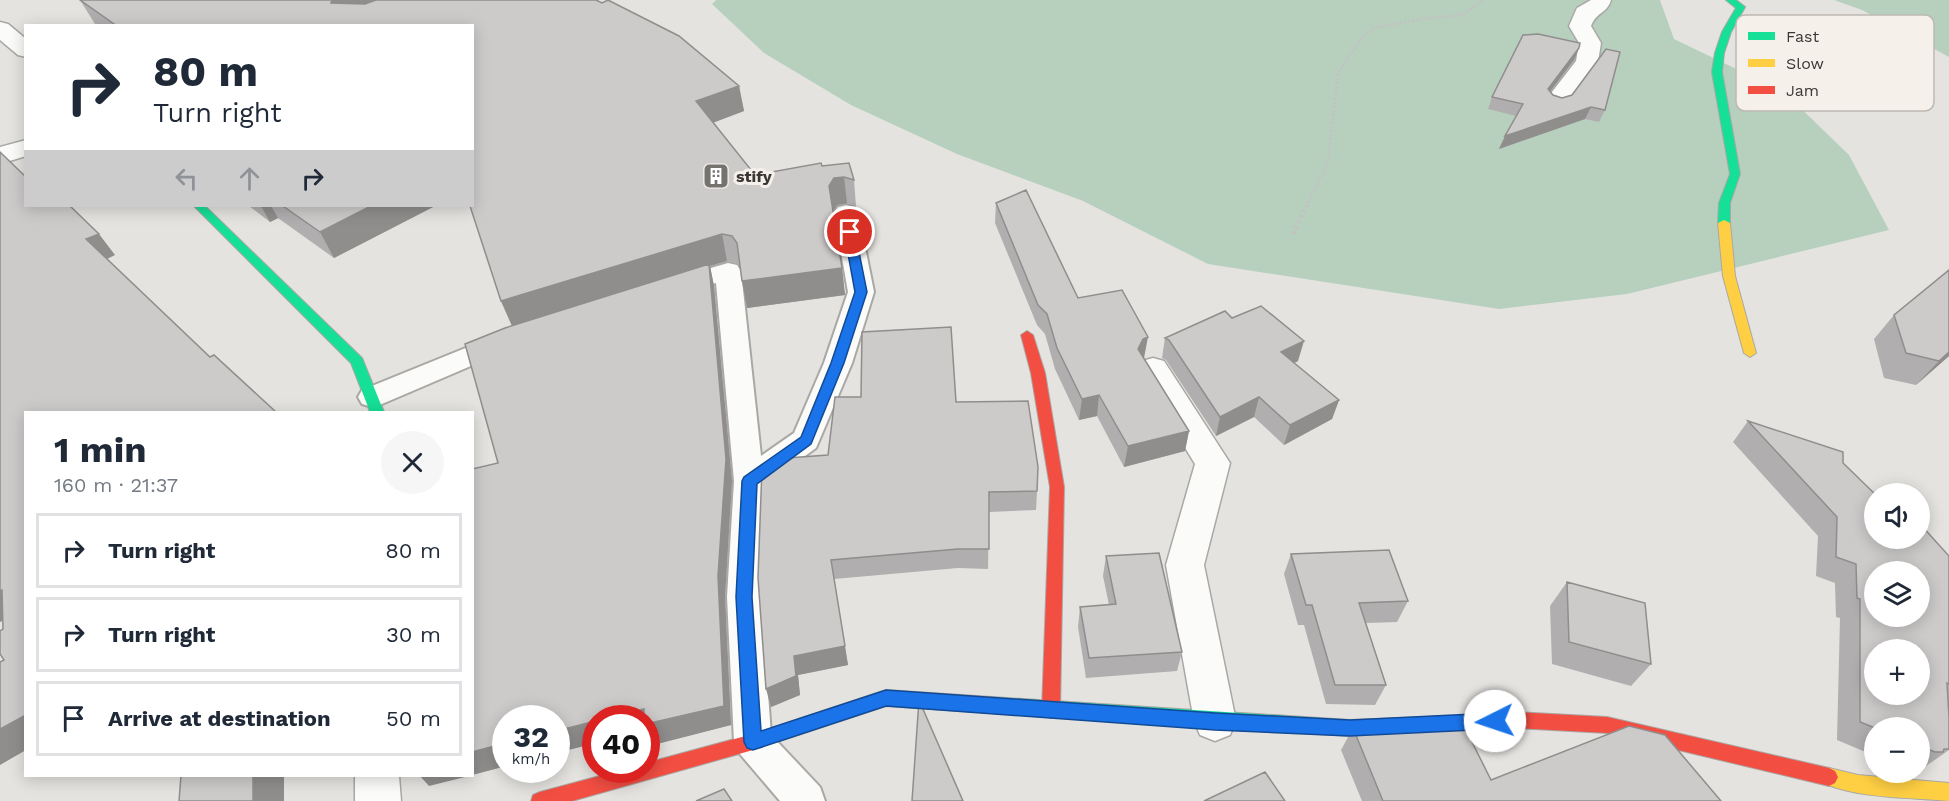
<!DOCTYPE html>
<html lang="en">
<head>
<meta charset="utf-8">
<style>
  body { margin:0; font-family:"Work Sans",sans-serif; background:#f6f6f7; color:#1f2937; height:100vh; display:flex; flex-direction:column; font-size:22px; white-space:nowrap }
  * { box-sizing:border-box; margin:0 }
  p { font-size:20px; color:#747a83 }
  .icon { flex:none; width:33px; height:33px; fill:none; stroke:currentColor; stroke-width:2; stroke-linecap:round; stroke-linejoin:round }
  .map { position:relative; flex:1; overflow:hidden }
  .details { position:absolute; left:24px; top:411px; width:450px; height:366px; display:flex; flex-direction:column; background:#fff; border-radius:0px; box-shadow:0 3px 15px #0003 }
  .details>* { flex:none }
  .banner { position:absolute; left:24px; top:24px; width:450px; height:183px; border-radius:0px; box-shadow:0 3px 15px #0003; background:#fff; color:#1f2937; overflow:hidden }
  .controls { position:absolute; left:1864px; top:483px; display:grid; gap:12px }
  .controls a { display:grid; place-items:center; width:66px; height:66px; border-radius:50%; background:#fff; box-shadow:0 3px 15px #0003; font-size:30px }
  .speed { position:absolute; left:492px; top:705px; display:flex; gap:12px; font-size:30px; font-weight:700; text-align:center }
  .speed>* { display:grid; place-content:center; width:78px; height:78px; border-radius:50%; background:#fff; box-shadow:0 3px 15px #0003; line-height:1 }
  .speed small { font-size:15px; font-weight:400 }
  .speed .limit { border:9px solid #d22; background:#fff; color:#111 }
  .pin { position:absolute; display:grid; place-items:center; width:51px; height:51px; color:#fff; margin:-26px; border:3px solid #fff; border-radius:50%; box-shadow:0 2px 6px #0007 }
  .me { position:absolute; width:66px; margin:-33px; rotate:266deg; stroke-linejoin:round; filter:drop-shadow(0 0 4px #0008) }
  .turn { display:flex; align-items:center; gap:21px; height:126px; padding:0 30px; font-size:27px }
  .turn .icon { width:78px; height:78px; stroke-width:2.5 }
  .turn b { display:block; font-size:42px; line-height:51px }
  .lanes { display:flex; align-items:center; height:57px; padding:0 30px; background:#0003; justify-content:center; gap:30px; direction:ltr }
  .lanes .off { opacity:.35 }
  .round { display:grid; place-items:center; flex:none; width:63px; height:63px; border-radius:32px; background:#f6f6f7 }
  .summary { display:flex; align-items:center; justify-content:space-between; height:102px; padding:0 30px }
  h1 { font-size:36px; font-weight:700; line-height:45px }
  ul { padding:0; list-style:none }
  li { display:flex; align-items:center; gap:18px; height:75px; margin:0 12px 9px; padding:0 18px; border:3px solid #e0e1e3; border-radius:0px }
  li div { flex:1 }
  li b { display:block; font-size:22px }
  li em { font-style:normal }
  .map>svg:first-child { display:block }
</style>
</head>
<body>
<div class="map">
<svg width="1949" height="801" viewBox="0 0 1949 801">
  <rect width="100%" height="100%" fill="#e5e3e0"/>
  <path fill="#b7d0be" d="M716,0H1660L1674,39L1784,92L1849,155L1889,230L1627,294L1499,309L1208,264L1083,201L957,154L851,105L764,53L712,4Z
    M1834,0H1949V57L1862,10Z"/>
  <g fill="none" stroke-linecap="round" stroke-linejoin="round">
    <g stroke="#a9a8a5" stroke-width="4">
      <path id="lane" d="M846,205L854,207L858,212L874,292L852,363L816,448L764,486L761,597L771,735L820,787L825,801H780L740,754L734,742L727,597L734,481L716,283L675,295L666,293L662,287L666,281L728,263L737,265L741,271L761,456L794,433L824,363L848,292L834,212L838,207Z
        M505,332L515,335L518,341L515,347L382,404L372,407L362,404L358,397L362,390Z"/>
    </g>
    <g stroke="#a9a8a5" stroke-width="3">
      <path id="street" d="M1591,0H1611C1607,14 1597,11 1591,26L1601,43L1598,62L1565,106L1557,108L1549,106L1545,101L1576,61L1579,43L1569,26L1577,8Z
        M0,22L8,24L26,39V57L18,55L0,40Z
        M26,140V156L0,164V147Z
        M1153,358L1164,361L1230,463L1204,565L1236,721L1230,735L1215,741L1200,735L1194,721L1166,565L1195,464L1137,369L1142,361Z
        M355,776H399L401,801H355Z"/>
    </g>
    <g stroke="#a9a8a5" stroke-width="2">
      <path id="fast" d="M1726,0H1736L1745,7L1731,32L1724,53L1722,72L1740,174L1730,203V223L1724,226L1718,223L1719,203L1730,174L1712,72L1715,53L1722,32L1736,8Z
        M194,206H205L362,358L384,412H370L351,363Z
        M992,697L1350,720L1458,716L1464,718L1467,724L1464,730L1458,732L1350,736L992,713L986,711L983,705L986,699Z"/>
    </g>
    <g stroke="#a9a8a5" stroke-width="2">
      <path id="slow" d="M1724,220L1730,223L1735,276L1756,353L1750,357L1744,353L1723,276L1718,223Z
        M1829,768L1858,775L1949,783V801C1908,797 1861,799 1823,783L1820,777L1823,771Z"/>
    </g>
    <g stroke="#a9a8a5" stroke-width="2">
      <path id="jam" d="M1027,331L1033,335L1045,373L1064,487L1060,710L1057,716L1051,718L1045,716L1042,710L1050,487L1031,373L1021,335Z
        M886,690L992,697L998,699L1001,705L998,711L992,713L886,706L753,750L572,801H531L533,795L540,792L622,770H646V763L753,734Z
        M1516,712L1607,717L1829,768L1835,771L1838,777L1835,783L1829,786L1607,733L1516,728L1458,732L1452,730L1449,724L1452,718L1458,716Z"/>
    </g>
    <path stroke="#c3c2c2" stroke-width="3" stroke-dasharray="2 2" stroke-linecap="butt" d="M1308,203L1328,162L1338,73L1358,43L1373,28L1420,19L1462,15L1484,0"/>
    <path stroke="#c3c2c2" stroke-width="4" stroke-dasharray="3 3" stroke-linecap="butt" d="M1293,234L1309,201"/>
    <use href="#lane" fill="#fbfbfa" fill-rule="evenodd"/>
    <use href="#street" fill="#fbfbfa" fill-rule="evenodd"/>
    <use href="#fast" fill="#16e098" fill-rule="evenodd"/>
    <use href="#slow" fill="#ffcf43" fill-rule="evenodd"/>
    <use href="#jam" fill="#f24e42" fill-rule="evenodd"/>
  </g>
  <path fill="#b0aeae" d="M80,0H596L602,3L608,0L679,36L739,86L744,111L713,123L755,175L821,163L822,166L849,163L854,180L856,206L847,203L837,205L833,211L842,268L845,295L747,308L742,281L740,266L737,263L727,261L710,266L714,286L732,481L725,597L731,725L653,745L646,731V718H596V743L556,753V718H506V766L472,775V469L498,463L465,344L512,326L501,301L470,206H472V26H97L95,24Z
    M1579,48L1574,60L1550,91L1553,95L1605,110L1599,122L1585,119L1499,149L1516,116L1488,109L1492,97Z
    M996,203L1078,298L1144,358L1189,431L1185,451L1124,467L1097,416L1079,420L1055,369L1045,334L1037,325L995,223Z
    M249,206H435L334,258L278,218L270,222Z
    M1949,270V356L1916,385L1884,378L1874,339L1894,315Z
    M1232,318L1298,361L1294,363L1339,400L1332,419L1284,445L1254,417L1216,436L1166,360L1162,358L1165,338Z
    M956,402L1037,491L1036,510L989,512L988,569L958,568L834,579L848,665L798,675L800,695L771,707L828,455Z
    M1748,421L1843,463L1875,538L1949,556V750L1926,766H1923L1920,768V728H1875V756L1837,740L1840,618L1836,617L1835,583L1816,576L1818,536L1733,442Z
    M1291,554L1408,601L1397,622L1366,623L1386,685L1375,705L1326,704L1304,625H1298L1284,574Z
    M1106,556L1182,652L1177,671L1086,678L1078,627L1080,607L1109,605L1103,576Z
    M1567,582L1651,664L1631,686L1552,664L1550,606Z
    M1353,728L1491,780L1721,801H1362L1341,750Z"/>
  <path fill="#908d8d" d="M332,0H397L345,19L331,3Z
    M1579,48L1574,60L1543,101L1548,89Z
    M739,86L744,111L701,127L696,101Z
    M1591,107L1585,119L1499,149L1505,136Z
    M844,177L847,203L837,205L832,212L829,186L834,178Z
    M261,206H271L278,218L270,222Z
    M371,206H435L334,258L320,232Z
    M99,234L115,255L103,261L86,239Z
    M722,234L727,261L710,266L714,286L732,481L725,597L731,725L653,745L646,731V718H604L513,328L501,301Z
    M842,268L845,295L747,308L742,281Z
    M1148,337L1144,358L1140,360L1138,349L1143,339Z
    M1304,341L1298,361L1276,372L1281,352Z
    M1949,352V356L1916,385L1939,361Z
    M1099,395L1097,416L1079,420L1082,399Z
    M1259,397L1254,417L1216,436L1220,417Z
    M1339,400L1332,419L1284,445L1290,425Z
    M1189,431L1185,451L1124,467L1128,446Z
    M831,560L848,665L798,675L800,695L771,707L766,689L794,656Z
    M2,590L26,611L0,622V591Z
    M26,715V750L0,765V729Z
    M596,721V743L556,753V731Z
    M506,743V766L472,775V752Z
    M253,776H284V801H253Z
    M420,776H469L429,786Z"/>
  <path fill="#cdcaca" stroke="#908d8d" stroke-width="1.5" fill-rule="evenodd" d="M80,0H332L331,3L365,4L376,0H596L602,3L608,0L679,36L739,86L696,101L755,175L821,163L822,166L849,163L854,180L844,177L834,178L829,186L842,268L742,281L737,243L732,236L722,234L501,301L470,206H472V26H117Z
    M1538,34L1580,43L1579,48L1548,89L1553,95L1562,98L1572,95L1606,49L1620,52L1605,110L1591,107L1505,136L1523,104L1492,97L1523,35Z
    M0,152L26,177V206H70L99,234L86,239L210,357L214,355L276,412H26V715L0,729V662L4,660L0,654V631L3,629L2,590L0,591Z
    M1026,190L1078,298L1122,290L1148,337L1143,339L1138,349L1189,431L1128,446L1099,395L1082,399L1057,348L1047,314L1038,305L996,203Z
    M283,206H371L320,232Z
    M709,264L726,459L718,576L724,706L646,724V718H644V709L604,718H596V721L556,731V718H506V743L472,752V469L498,463L465,344L505,328Z
    M1949,270V352L1939,361L1906,353L1894,315Z
    M1261,306L1304,341L1281,352L1339,400L1290,425L1259,397L1220,417L1169,340L1165,338L1225,311L1232,318Z
    M951,327L956,402L1028,401L1038,467L1037,491L989,492V549H958L831,560L845,646L794,656L796,676L766,689L758,578L762,467L773,459L828,455L835,397H861L862,332Z
    M1748,421L1843,452V463L1875,494V538H1920V524L1949,556V684L1947,683L1949,717V749H1944L1943,752H1935L1920,746V728H1875L1860,722V599L1857,598L1856,564L1836,557L1837,517ZM1875,572H1920V616H1875ZM1875,650H1920V694H1875Z
    M1389,550L1408,601L1359,603L1386,685H1335L1312,605H1306L1291,554Z
    M1159,553L1182,652L1089,658L1080,607L1116,604L1106,556Z
    M1567,582L1645,603L1651,664L1569,642Z
    M919,700L963,801H912Z
    M1463,724L1491,780L1629,726L1665,735L1721,801H1383L1353,728Z
    M1265,772L1285,801H1204Z
    M181,776H253V801H179Z
    M724,789L732,801H696Z"/>
  <path fill="#1a73e8" stroke="#114b97" stroke-width="1.5" d="M850,229L855,232L867,292L844,363L811,444L757,484L752,597L761,731L886,690L1215,713L1350,720L1495,713L1501,715L1504,721L1501,727L1495,729L1350,736L1215,730L886,706L753,750L747,748L744,742L736,597L742,481L744,477L801,437L831,363L855,292L844,232Z"/>
  <defs>
    <g id="building-square" transform="scale(1.35)"><rect x="-9" y="-9" width="18" height="18" rx="4" fill="#757370" stroke="#f6f0ea"/><path d="M-4-6H4V6H1V3H-1V6H-4ZM-2.5-4.3h1.7v1.8h-1.7ZM.8-4.3h1.7v1.8H.8ZM-2.5-1h1.7V.8h-1.7ZM.8-1h1.7V.8H.8Z" fill="#fff"/></g>
  </defs>
  <g fill-rule="evenodd">
    <use href="#building-square" x="716" y="176"/>
  </g>
  <g text-anchor="middle" dominant-baseline="central" stroke-width="6" stroke-linejoin="round" paint-order="stroke">
    <g font-size="16" font-weight="bold" fill="#393734" stroke="#f6f0ea" text-anchor="start">
      <text x="736" y="176">stify</text>
    </g>
  </g>
  <rect x="1736" y="15" width="198" height="96" rx="9" fill="#f6f0ea" stroke="#bdb8b3" stroke-width="1.5"/>
  <rect x="1748" y="32" width="27" height="8" fill="#16e098"/>
  <rect x="1748" y="59" width="27" height="8" fill="#ffcf43"/>
  <rect x="1748" y="86" width="27" height="8" fill="#f24e42"/>
  <g font-size="16" fill="#393734">
    <text x="1786" y="42">Fast</text>
    <text x="1786" y="69">Slow</text>
    <text x="1786" y="96">Jam</text>
  </g>
</svg>
<div class="controls">
<a><svg class="icon" aria-label="sound" viewBox="0 0 24 24"><path d="M4 9h4l5-4v14l-5-4H4zM17 9q2 3 0 6"/></svg></a>
<a><svg class="icon" aria-label="layers" viewBox="0 0 24 24"><path d="M12 4l9 5-9 5-9-5zM3 14l9 5 9-5"/></svg></a>
<a>+</a>
<a>−</a>
</div>
<div class="speed"><div>32<small>km/h</small></div><div class="limit">40</div></div>
<div class="pin" style="left:850px;top:232px;background:#d93025"><svg class="icon" aria-label="arrive" viewBox="0 0 24 24"><path d="M6 21V4h12l-3 4 3 4H6"/></svg></div>
<svg class="me" style="left:1495px;top:721px" viewBox="-20 -20 40 40"><circle r="19" fill="#fff"/><path d="M0-13L10 11 0 6-10 11z" fill="#1a73e8"/></svg>
<div class="banner">
<div class="turn"><svg class="icon" aria-label="right" viewBox="0 0 24 24"><path d="M7 20v-9h11M14 6l5 5-5 5"/></svg><div><b>80 m</b>Turn right</div></div>
<div class="lanes"><svg class="icon off" aria-label="left" viewBox="0 0 24 24"><path d="M17 20v-9H6M10 6l-5 5 5 5"/></svg><svg class="icon off" aria-label="ahead" viewBox="0 0 24 24"><path d="M12 20V5M6 11l6-6 6 6"/></svg><svg class="icon" aria-label="right" viewBox="0 0 24 24"><path d="M7 20v-9h11M14 6l5 5-5 5"/></svg></div>
</div>
<section class="details">
<div class="summary"><div><h1>1 min</h1><p>160 m · 21:37</p></div><a class="round"><svg class="icon" aria-label="close" viewBox="0 0 24 24"><path d="M6 6l12 12M18 6L6 18"/></svg></a></div>
<ul>
<li><svg class="icon" aria-label="right" viewBox="0 0 24 24"><path d="M7 20v-9h11M14 6l5 5-5 5"/></svg><div><b>Turn right</b></div><em>80 m</em></li>
<li><svg class="icon" aria-label="right" viewBox="0 0 24 24"><path d="M7 20v-9h11M14 6l5 5-5 5"/></svg><div><b>Turn right</b></div><em>30 m</em></li>
<li><svg class="icon" aria-label="arrive" viewBox="0 0 24 24"><path d="M6 21V4h12l-3 4 3 4H6"/></svg><div><b>Arrive at destination</b></div><em>50 m</em></li>
</ul>
</section>
</div>
</body>
</html>
